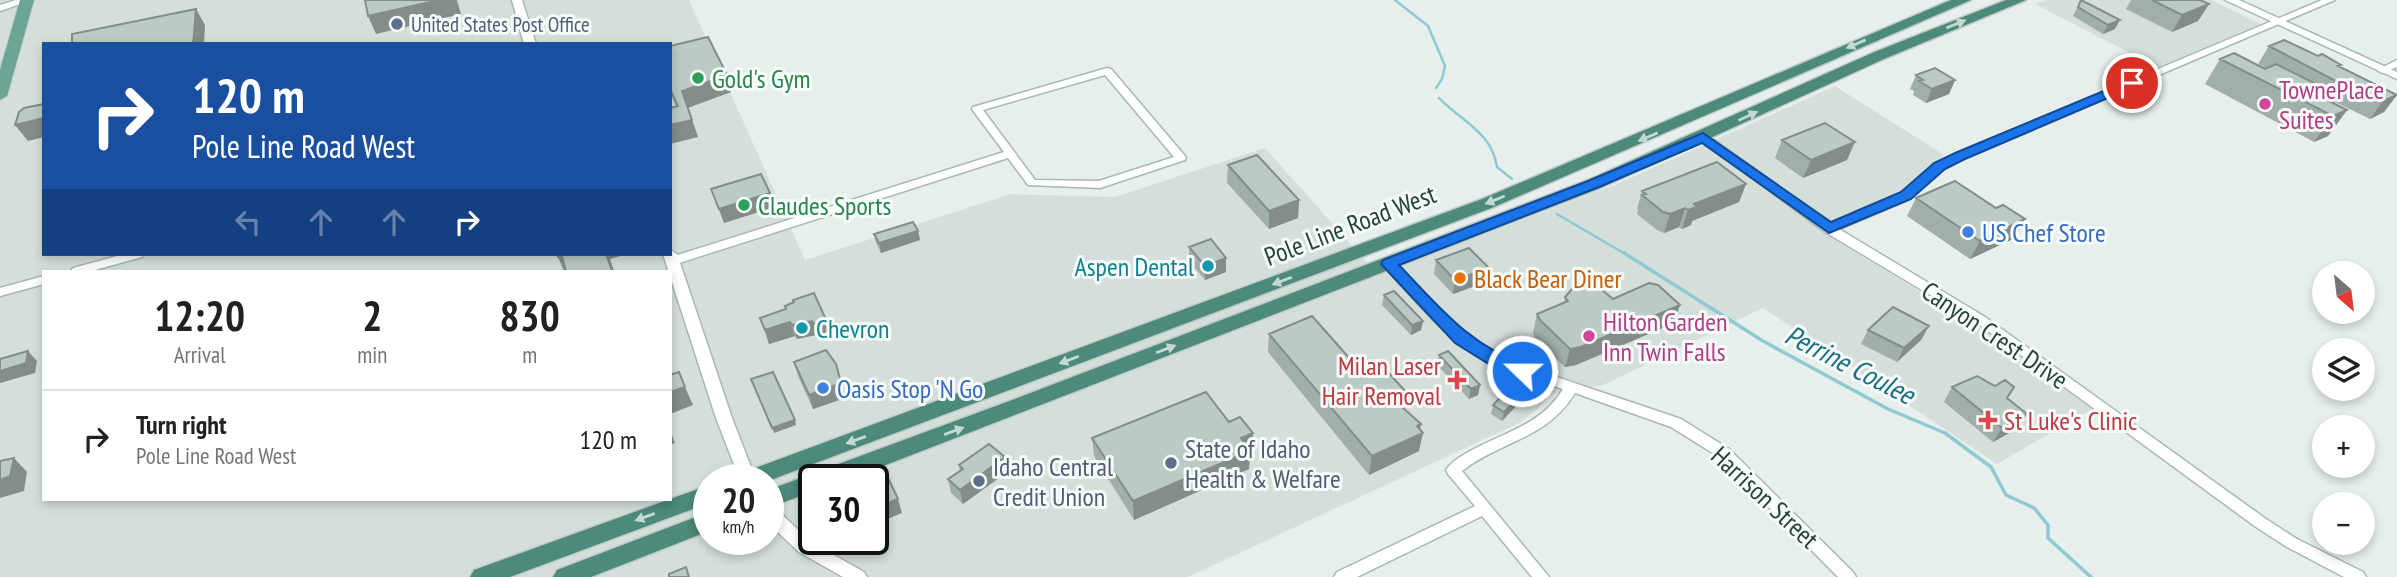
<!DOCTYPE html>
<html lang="en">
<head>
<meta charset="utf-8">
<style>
  body { margin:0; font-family:"PT Sans Narrow",sans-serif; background:#f2f2f2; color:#202124; height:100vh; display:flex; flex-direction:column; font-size:26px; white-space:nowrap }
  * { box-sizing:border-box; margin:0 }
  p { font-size:23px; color:#757577 }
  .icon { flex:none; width:38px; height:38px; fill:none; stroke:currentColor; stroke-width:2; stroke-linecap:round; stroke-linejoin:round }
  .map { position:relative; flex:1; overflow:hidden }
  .drawer { position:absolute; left:42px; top:270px; width:630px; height:231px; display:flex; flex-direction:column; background:#fff; border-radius:0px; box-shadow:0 4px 10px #0003 }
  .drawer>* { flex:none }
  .banner { position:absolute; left:42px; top:42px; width:630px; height:214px; border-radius:0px; box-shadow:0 4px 10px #0003; background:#1a4fa0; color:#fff; overflow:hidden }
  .needle { width:46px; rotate:152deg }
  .buttons { position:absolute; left:2312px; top:261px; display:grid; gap:14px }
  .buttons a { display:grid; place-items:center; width:63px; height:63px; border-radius:50%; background:#fff; box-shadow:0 4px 10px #0003; font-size:35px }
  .speed { position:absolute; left:693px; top:464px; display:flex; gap:14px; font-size:35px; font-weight:700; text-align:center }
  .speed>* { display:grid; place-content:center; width:91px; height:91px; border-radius:50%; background:#fff; box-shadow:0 4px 10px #0003; line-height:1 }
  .speed small { font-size:18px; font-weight:400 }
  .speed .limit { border:4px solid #111; border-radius:10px; background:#fff; color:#111 }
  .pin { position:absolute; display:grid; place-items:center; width:60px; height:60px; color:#fff; margin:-30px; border:4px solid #fff; border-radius:50%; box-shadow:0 2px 7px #0007 }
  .me { position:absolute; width:77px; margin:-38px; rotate:292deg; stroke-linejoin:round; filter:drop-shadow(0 0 5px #0008) }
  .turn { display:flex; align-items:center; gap:24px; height:147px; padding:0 35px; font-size:32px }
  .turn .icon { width:91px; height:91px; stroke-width:2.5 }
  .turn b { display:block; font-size:49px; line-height:60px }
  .lanes { display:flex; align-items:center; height:66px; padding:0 35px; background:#0003; justify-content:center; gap:35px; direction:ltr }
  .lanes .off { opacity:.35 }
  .eta { display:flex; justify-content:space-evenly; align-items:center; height:119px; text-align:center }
  .eta b { font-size:42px; font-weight:700; line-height:49px }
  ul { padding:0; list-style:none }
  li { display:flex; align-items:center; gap:21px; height:98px; padding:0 35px; border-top:2px solid #e0e0e0 }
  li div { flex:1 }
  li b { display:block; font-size:26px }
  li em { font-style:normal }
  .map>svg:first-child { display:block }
</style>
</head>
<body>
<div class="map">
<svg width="2397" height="577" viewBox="0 0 2397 577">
  <rect width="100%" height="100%" fill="#e6efeb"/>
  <path fill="#d4dfda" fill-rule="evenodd" d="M0,0H689L805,260L1011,194L1115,197L1265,148L1378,275L1615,185L1835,86L1944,155L1906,188L1867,206L1825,234L1987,332L2092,409L1997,464L1763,308L1603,385L1550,394L1538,409L1519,423L1188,577H0ZM44,44H670V254H44ZM44,271H670V499H44ZM709,480H768V539H709ZM814,480H873V539H814Z
    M2047,0H2211L2261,24L2159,68L2035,4Z"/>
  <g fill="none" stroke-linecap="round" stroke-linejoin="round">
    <path stroke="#8ec9d4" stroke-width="2.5" d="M1395,0L1428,26L1445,66L1442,79L1436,88
      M1439,98C1461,121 1492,132 1497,167L1512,179
      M1557,214L1627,255"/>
    <path stroke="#8ec9d4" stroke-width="3.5" d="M1624,253L1763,341L1888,409L1945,433L1991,467L2006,495L2034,508L2048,525V538L2091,577"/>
    <g stroke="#a8b8b2" stroke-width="3">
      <path id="minor" d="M2322,0H2335L1964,158L1943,168L1910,199L1839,229L1985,317L2266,519L2297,539L2363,572L2366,577H2344L2287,547L2256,527L1977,323L1825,232L1698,137L1703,134L1707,135L1831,224L1902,193L1935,164L1956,154Z
        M2397,60V67L2382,73L2377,70Z
        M1107,68L1111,69L1185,156L1186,158L1185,160L1100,188L1028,185L1008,158L676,264H668L666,261L668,258L1004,152L972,109L973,107ZM1105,75L1174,157L1099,181L1035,180L983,110Z
        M125,254H144L142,257L91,271H71L73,268Z
        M1389,260L1393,261L1457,327L1503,359L1681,419L1729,449L1853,572L1856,577H1838L1719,457L1671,427L1575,393C1546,440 1502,440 1462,471L1549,577H1532L1482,516L1357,577H1334L1337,572L1475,506L1448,474L1446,470C1452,461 1463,455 1472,450C1506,432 1542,424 1563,389C1540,381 1514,376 1492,364C1449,343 1416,302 1385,267L1383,264Z
        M44,276V284L0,296V288Z"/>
    </g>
    <g stroke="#a8b8b2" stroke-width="3">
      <path id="tertiary" d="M16,0H32L0,11V5Z
        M512,0H522L536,44H524Z
        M2225,0H2239L2397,72V79Z
        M670,250L677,254L732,418L756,480H740L716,418L663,254H670Z
        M768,505L774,507L811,542L864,572L867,577H843L799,552L768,523Z"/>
    </g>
    <g stroke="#c2cac8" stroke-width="2">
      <path id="primary" d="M20,0H34L7,96L0,100V70Z"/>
    </g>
    <g stroke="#c2cac8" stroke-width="3">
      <path id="trunk" d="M1951,0H1971L1494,207L768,481L736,480L739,474L1482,199Z
        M2006,0H2026L1884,59L1600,188L847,480H814V491L768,508V490L1004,403L1588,180L1872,53Z
        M709,485V503L510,577H470L474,570Z
        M709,512V531L591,577H553L557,570Z"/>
    </g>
    <use href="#minor" fill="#fff" fill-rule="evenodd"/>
    <use href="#tertiary" fill="#fff" fill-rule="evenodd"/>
    <use href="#primary" fill="#6aa596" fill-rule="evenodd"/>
    <use href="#trunk" fill="#4c8a7c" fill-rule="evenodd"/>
  </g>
  <path fill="#a1aea9" d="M2081,0L2115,29L2103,34L2073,16Z
    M2131,0H2200L2209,4L2198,21L2172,32L2126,9Z
    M670,46L731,92L688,108L698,137L676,106L670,94Z
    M2269,46L2318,56L2397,94L2384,112L2370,119L2335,102L2334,103L2347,110L2328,136L2314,142L2205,84L2220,59L2266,68L2258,64Z
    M1916,75L1955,80L1949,94L1926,103L1913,95L1914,91L1910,89Z
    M1782,140L1847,160L1803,178L1775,158Z
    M1228,165L1299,200L1298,218L1269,229L1227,183Z
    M1746,184L1739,202L1692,221L1691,225L1682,229L1679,227L1664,233L1657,230L1637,214L1638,210L1637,209L1642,191Z
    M711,189L770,193L774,207L724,223Z
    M1916,198L2015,238L1970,259L1907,216Z
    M918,231L920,240L881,253L876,243L874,234Z
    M1189,247L1226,258V272L1205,280L1189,261Z
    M1436,260L1489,268L1486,282L1453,294L1434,274Z
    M1384,295L1423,321L1421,330L1411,335L1382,305Z
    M1565,297L1613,299L1674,323L1576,365L1565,367L1535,339L1533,333L1537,314L1564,303Z
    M794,303L830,334L818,338L816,335L797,339L795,336L769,344L760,318L786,310Z
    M1929,326L1921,340L1897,362L1861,344L1868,330Z
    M1269,334L1359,369L1403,408L1420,429L1419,451L1369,475L1268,352Z
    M1439,355L1480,385L1478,395L1469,399L1437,365Z
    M794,362L836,364L845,398L813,409L798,376Z
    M1952,387L2007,398L2027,414L2018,428L1993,442L1944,402Z
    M1522,400L1502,421L1491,414L1493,405Z
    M1229,422L1253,433L1252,452L1250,453L1249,469L1134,520L1094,456L1092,438Z
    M959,465L1007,472L963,504L951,493L948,479L960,471Z"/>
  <path fill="#838d89" d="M439,0H458H457L461,14L376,34L368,16Z
    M2209,4L2198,21L2172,32L2182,15Z
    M196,9L205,25L204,44H193Z
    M2120,20L2115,29L2103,34L2108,25Z
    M727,75L731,92L687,108L682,91Z
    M1955,80L1949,94L1926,103L1932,89Z
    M2348,85L2335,102L2332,104L2345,86Z
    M2324,88L2312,106L2313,93Z
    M2397,95L2384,112L2370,119L2383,101Z
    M2347,110L2328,136L2314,142L2333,116Z
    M44,118V137L28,141L15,125Z
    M692,120L698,137L670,144V125Z
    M1855,142L1847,160L1803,178L1811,160Z
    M1746,184L1739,202L1692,221L1691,225L1682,229L1688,210L1694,204Z
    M770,193L774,207L724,223L719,209Z
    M1299,200L1298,218L1269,229V211Z
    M1685,208L1679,227L1664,233L1670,214Z
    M2025,219L2015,238L1970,259L1980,241Z
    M918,231L920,240L881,253L879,243Z
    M606,254H627L610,259L614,271H612Z
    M562,256L569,271H564L558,257Z
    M1226,258V272L1205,280V266Z
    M1489,268L1486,282L1453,294L1455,280Z
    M1680,305L1674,323L1576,365L1565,367L1570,349Z
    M826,320L830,334L818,338L814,324Z
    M812,321L816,335L797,339L792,325Z
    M1423,321L1421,330L1411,335L1412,325Z
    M790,322L795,336L769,344L765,330Z
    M1929,326L1921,340L1897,362L1904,348Z
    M28,351L37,361L35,373L0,383V371Z
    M841,383L845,398L813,409L809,395Z
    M1480,385L1478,395L1469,399L1471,389Z
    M685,387L693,405L670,414V392Z
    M1525,391L1522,400L1502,421L1504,412Z
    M1406,392L1403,411L1392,398Z
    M2027,414L2018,428L1993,442L2002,428Z
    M795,420L796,425L774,433L772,428Z
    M1421,424L1419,435L1423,433L1419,451L1369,475L1372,456Z
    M670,430L675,443L670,445Z
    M1253,433L1252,452L1250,453L1249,469L1134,520L1133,501L1241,438Z
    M1005,457L1007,472L963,504L960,490Z
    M14,458L27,472L24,491L0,498V480Z
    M898,499L902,513L873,525V509Z"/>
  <path fill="#bbcac4" stroke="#838d89" stroke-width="2" d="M365,0H439L368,16Z
    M2081,0L2120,20L2108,25L2078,7Z
    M2152,0H2200L2209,4L2182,15Z
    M196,9L193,44H72V34Z
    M708,37L727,75L682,91L692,120L670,125V108L678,106L670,89V46Z
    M2284,40L2318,56L2322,54L2341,65L2338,66L2397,95L2383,101L2348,85L2345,86L2269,46Z
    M2234,53L2265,69L2276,64L2324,88L2313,93L2347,110L2333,116L2220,59Z
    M1935,68L1955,80L1932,89L1919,81L1923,80L1916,75Z
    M44,104V118L15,125L19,112L24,108Z
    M1825,123L1855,142L1811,160L1782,140Z
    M1257,155L1299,200L1269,211L1228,165Z
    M1717,162L1746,184L1694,204L1697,207L1688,210L1685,208L1670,214L1663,212L1642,195L1646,194L1642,191Z
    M761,174L770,193L719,209L711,189Z
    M1955,181L1996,208L2003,205L2025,219L1980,241L1916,198Z
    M913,222L918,231L879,243L874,234Z
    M1211,239L1226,258L1205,266L1189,247Z
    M1469,248L1489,268L1455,280L1436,260Z
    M557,254H606L612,271H566L562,256L558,257Z
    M1649,283L1658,285L1680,305L1581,347L1570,349L1540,320L1537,314L1568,301L1565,297L1572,289L1586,285L1591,287L1596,285L1613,299Z
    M1394,291L1423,321L1412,325L1384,295Z
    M814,293L826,320L814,324L812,321L792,325L790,322L765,330L760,318L786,309L785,306L794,302L793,300Z
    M1893,307L1929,326L1904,348L1868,330Z
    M1312,316L1359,369L1378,361L1406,392L1392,398L1421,424L1417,426L1423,433L1372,456L1269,334Z
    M826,350L836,364L841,383L809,395L794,362Z
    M28,351L26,363L0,371V359Z
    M1448,351L1480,385L1471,389L1439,355Z
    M679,372L685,387L670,392V375Z
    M773,372L795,420L772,428L751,379Z
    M1977,376L1995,386L2005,380L2014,387L2007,398L2027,414L2002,428L1952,387Z
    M1513,384L1525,391L1504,412L1493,405Z
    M1206,392L1229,422L1240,417L1253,433L1241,438L1250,451L1133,501L1092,438Z
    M989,444L1005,457L960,490L948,479L963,469L959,465Z
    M14,458L10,476L0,480V461Z
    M889,480L898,499L873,509V486Z
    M686,567L689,577H669V574Z"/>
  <defs><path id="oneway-solid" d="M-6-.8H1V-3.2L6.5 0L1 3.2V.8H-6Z" transform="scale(1.75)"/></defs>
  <g fill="#c4d9d4">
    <use href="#oneway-solid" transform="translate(1956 24) rotate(-22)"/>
    <use href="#oneway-solid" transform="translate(1856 44) rotate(157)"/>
    <use href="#oneway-solid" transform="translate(1748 116) rotate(-25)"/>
    <use href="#oneway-solid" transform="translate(1648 137) rotate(157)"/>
    <use href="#oneway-solid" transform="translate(1495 200) rotate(158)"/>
    <use href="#oneway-solid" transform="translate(1282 281) rotate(159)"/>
    <use href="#oneway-solid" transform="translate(1166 349) rotate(-21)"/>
    <use href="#oneway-solid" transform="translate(1069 360) rotate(159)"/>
    <use href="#oneway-solid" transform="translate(954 431) rotate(-20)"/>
    <use href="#oneway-solid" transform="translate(856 440) rotate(160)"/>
    <use href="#oneway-solid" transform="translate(645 517) rotate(160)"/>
  </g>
  <path fill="#1a73e8" stroke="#114b97" stroke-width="2" d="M2132,79L2136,81V86L1965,159L1945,169L1911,199L1829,233L1702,143L1599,187L1399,265C1441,309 1470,346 1528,366L1531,371L1522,377L1492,366L1455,343L1381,264L1383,260L1588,181L1703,133L1831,222L1901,192L1934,163L1955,153Z"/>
  <g fill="#5c6f8a" stroke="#f7fbf9" stroke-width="2.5">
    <circle cx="397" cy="24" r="7"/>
    <circle cx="1171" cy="463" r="7"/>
    <circle cx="979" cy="481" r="7"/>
  </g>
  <g fill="#2e9e5b" stroke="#f7fbf9" stroke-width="2.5">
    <circle cx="698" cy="78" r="7"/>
    <circle cx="744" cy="205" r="7"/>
  </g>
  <g fill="#d1479c" stroke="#f7fbf9" stroke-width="2.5">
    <circle cx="2265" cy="104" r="7"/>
    <circle cx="1589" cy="336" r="7"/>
  </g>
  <g fill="#3f7fe0" stroke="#f7fbf9" stroke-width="2.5">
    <circle cx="1968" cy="232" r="7"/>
    <circle cx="823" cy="388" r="7"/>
  </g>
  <g fill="#0f9aa8" stroke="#f7fbf9" stroke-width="2.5">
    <circle cx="1208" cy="266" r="7"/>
    <circle cx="802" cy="328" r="7"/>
  </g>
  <circle fill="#e8710a" stroke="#f7fbf9" stroke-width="2.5" cx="1460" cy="278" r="7"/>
  <g fill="#e0444e" stroke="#f7fbf9" stroke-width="2.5">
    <path d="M1453.5 369.5h7v7h7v7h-7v7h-7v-7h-7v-7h7z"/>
    <path d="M1984.5 409.5h7v7h7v7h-7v7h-7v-7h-7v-7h7z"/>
  </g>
  <g text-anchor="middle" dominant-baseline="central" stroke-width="6" stroke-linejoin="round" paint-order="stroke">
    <g font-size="21" fill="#4e5e75" stroke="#f7fbf9" text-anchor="start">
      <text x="411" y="24">United States Post Office</text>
    </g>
    <g font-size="26" fill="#27864d" stroke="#f7fbf9" text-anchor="start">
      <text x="712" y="78">Gold's Gym</text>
      <text x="758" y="205">Claudes Sports</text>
    </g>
    <g font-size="26" fill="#b23c85" stroke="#f7fbf9" text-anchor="start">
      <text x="2279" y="89">TownePlace<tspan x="2279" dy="30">Suites</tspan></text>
      <text x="1603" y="321">Hilton Garden<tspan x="1603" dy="30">Inn Twin Falls</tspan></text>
    </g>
    <g font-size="26" fill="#24423a" stroke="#f7fbf9">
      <text transform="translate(1350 225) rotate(-21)">Pole Line Road West</text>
      <text transform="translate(1995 335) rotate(34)">Canyon Crest Drive</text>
      <text transform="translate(1765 497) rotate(43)">Harrison Street</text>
    </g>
    <g font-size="26" fill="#366cbe" stroke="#f7fbf9" text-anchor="start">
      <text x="1982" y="232">US Chef Store</text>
      <text x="837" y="388">Oasis Stop 'N Go</text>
    </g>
    <g font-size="26" fill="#0d838f" stroke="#f7fbf9" text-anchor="end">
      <text x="1194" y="266">Aspen Dental</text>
      <text x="816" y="328" text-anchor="start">Chevron</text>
    </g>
    <g font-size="26" fill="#c56008" stroke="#f7fbf9" text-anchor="start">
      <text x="1474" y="278">Black Bear Diner</text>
    </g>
    <g font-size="26" fill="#be3a42" stroke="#f7fbf9" text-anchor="end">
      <text x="1441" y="365">Milan Laser<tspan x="1441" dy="30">Hair Removal</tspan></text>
      <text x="2004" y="420" text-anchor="start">St Luke's Clinic</text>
    </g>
    <g font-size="26" fill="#4e5e75" stroke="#f7fbf9" text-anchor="start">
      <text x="1185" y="448">State of Idaho<tspan x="1185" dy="30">Health &amp; Welfare</tspan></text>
      <text x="993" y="466">Idaho Central<tspan x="993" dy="30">Credit Union</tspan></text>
    </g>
    <g font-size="28" font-style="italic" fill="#1c6f80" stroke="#f7fbf9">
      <text transform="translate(1850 364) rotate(27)">Perrine Coulee</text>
    </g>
  </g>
</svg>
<div class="buttons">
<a><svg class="needle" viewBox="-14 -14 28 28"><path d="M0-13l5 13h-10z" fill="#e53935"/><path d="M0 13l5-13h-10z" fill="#757577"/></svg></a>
<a><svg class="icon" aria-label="layers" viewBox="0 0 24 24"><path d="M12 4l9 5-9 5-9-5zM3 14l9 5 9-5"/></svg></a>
<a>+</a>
<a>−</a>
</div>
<div class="speed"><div>20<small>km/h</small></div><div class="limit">30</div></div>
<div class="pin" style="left:2132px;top:83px;background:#d93025"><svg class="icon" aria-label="arrive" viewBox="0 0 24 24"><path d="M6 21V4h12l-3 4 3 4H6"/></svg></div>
<svg class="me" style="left:1522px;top:371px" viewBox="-20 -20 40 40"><circle r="17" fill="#1a73e8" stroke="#fff" stroke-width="3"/><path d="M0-11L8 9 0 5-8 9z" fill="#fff"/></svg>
<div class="banner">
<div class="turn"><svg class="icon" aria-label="right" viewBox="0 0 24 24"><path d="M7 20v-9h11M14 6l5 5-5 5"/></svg><div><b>120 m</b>Pole Line Road West</div></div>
<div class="lanes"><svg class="icon off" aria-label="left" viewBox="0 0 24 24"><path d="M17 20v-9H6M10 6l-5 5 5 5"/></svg><svg class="icon off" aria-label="ahead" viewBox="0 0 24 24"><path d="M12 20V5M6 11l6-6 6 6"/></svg><svg class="icon off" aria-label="ahead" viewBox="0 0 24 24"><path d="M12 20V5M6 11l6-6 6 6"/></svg><svg class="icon" aria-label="right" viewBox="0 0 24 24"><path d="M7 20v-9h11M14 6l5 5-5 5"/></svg></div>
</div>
<section class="drawer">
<div class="eta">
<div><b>12:20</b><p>Arrival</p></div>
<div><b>2</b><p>min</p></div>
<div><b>830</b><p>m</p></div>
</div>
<ul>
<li><svg class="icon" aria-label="right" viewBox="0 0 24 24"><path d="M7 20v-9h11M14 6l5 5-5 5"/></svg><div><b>Turn right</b><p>Pole Line Road West</p></div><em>120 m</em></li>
</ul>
</section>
</div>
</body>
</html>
